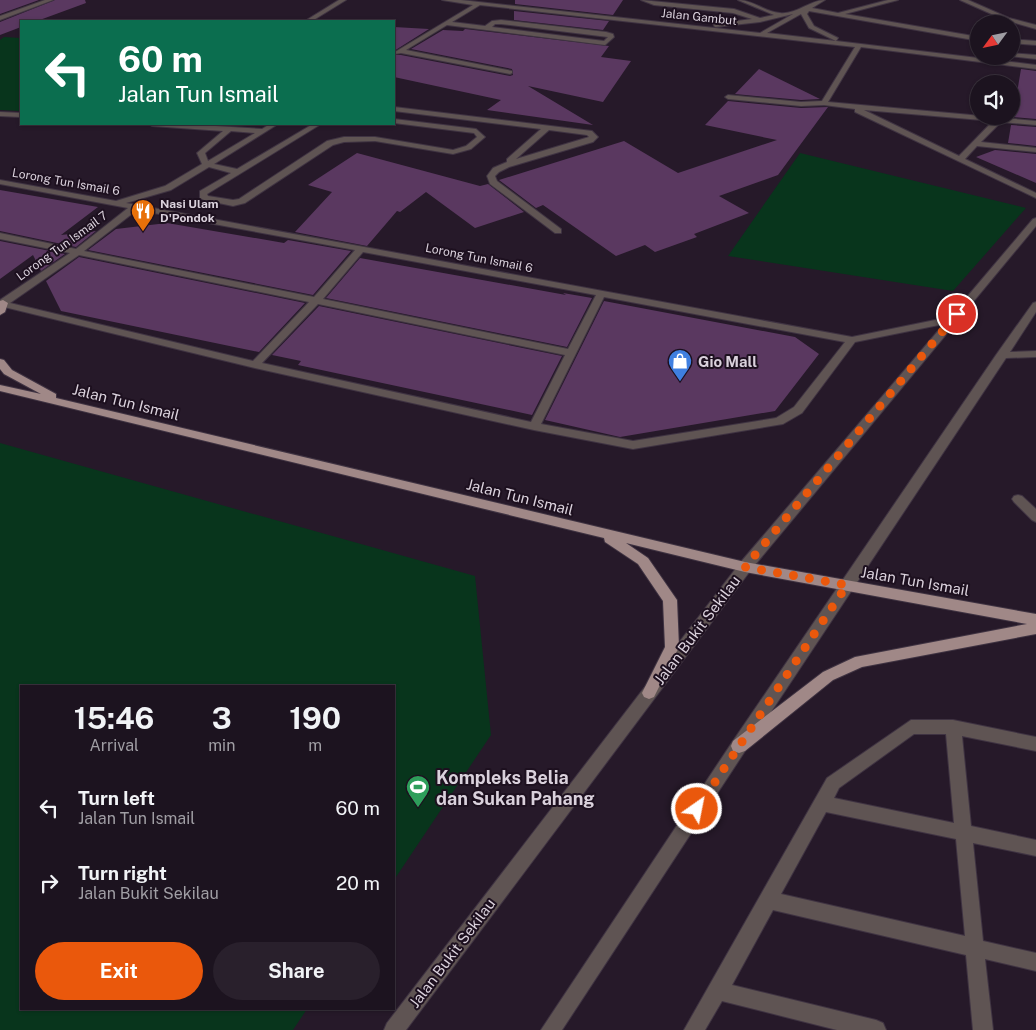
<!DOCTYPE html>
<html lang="en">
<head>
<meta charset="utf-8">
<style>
  body { margin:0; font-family:"Public Sans",sans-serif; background:#29202c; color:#f1f3f6; height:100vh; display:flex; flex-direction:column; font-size:19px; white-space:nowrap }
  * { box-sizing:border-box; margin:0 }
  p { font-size:16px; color:#a09ea4 }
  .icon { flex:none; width:28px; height:28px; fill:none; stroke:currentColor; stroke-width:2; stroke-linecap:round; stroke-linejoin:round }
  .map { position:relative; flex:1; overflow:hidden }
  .panel { position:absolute; left:20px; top:685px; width:375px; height:325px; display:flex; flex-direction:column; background:#1c131f; border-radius:0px; box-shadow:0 1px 4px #0004,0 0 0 1px #3a323d }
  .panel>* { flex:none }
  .hud { position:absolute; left:20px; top:20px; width:375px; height:105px; border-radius:0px; box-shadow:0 1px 4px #0004,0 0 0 1px #3a323d; background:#0b6e4f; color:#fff; overflow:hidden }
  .needle { width:32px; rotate:237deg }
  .tools { position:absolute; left:970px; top:15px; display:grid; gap:10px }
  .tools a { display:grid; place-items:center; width:50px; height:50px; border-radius:50%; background:#1c131f; box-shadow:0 1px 4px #0004,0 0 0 1px #3a323d; font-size:25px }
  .pin { position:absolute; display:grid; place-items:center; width:42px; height:42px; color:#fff; margin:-21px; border:2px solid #fff; border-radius:50%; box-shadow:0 1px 5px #0007 }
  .me { position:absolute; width:55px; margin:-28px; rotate:33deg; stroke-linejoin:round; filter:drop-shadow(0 0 4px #0008) }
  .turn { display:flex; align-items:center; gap:18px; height:105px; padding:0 15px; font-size:22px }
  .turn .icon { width:65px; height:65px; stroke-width:2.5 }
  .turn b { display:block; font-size:35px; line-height:42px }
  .eta { display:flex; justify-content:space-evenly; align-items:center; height:85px; text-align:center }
  .eta b { font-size:30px; font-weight:700; line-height:35px }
  .primary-button { display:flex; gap:10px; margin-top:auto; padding:10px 15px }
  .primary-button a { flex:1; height:58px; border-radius:30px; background:#ea580c; color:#fff; font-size:20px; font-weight:700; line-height:58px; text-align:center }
  .primary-button a+a { background:#29202c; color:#f1f3f6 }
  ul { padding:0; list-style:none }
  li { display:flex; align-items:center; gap:15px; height:75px; padding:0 15px }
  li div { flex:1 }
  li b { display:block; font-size:19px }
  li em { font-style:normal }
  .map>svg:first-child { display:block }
</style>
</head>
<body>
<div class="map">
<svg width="1036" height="1030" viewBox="0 0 1036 1030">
  <rect width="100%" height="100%" fill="#261929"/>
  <path fill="#08351c" d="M4,37L21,38V111L0,110V40Z
    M800,153L1026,208L953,291L728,256Z
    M0,443L475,576L491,735L394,880V686H21V1009H307L293,1030H0Z"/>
  <path fill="#5a3860" d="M0,0H39L0,14Z
    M55,0H85L86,3L37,21H21V27L0,35V22Z
    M515,0H623L613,15L515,4Z
    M514,11L609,21L603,30L514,20Z
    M394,27L429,29L394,51Z
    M465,29L609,46L601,57L631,61L603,102L528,86L593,125L487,110L501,100L394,77V55H401L510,76L513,75L512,69L411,49L443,30L463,31Z
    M759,69L820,99L801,100L735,94Z
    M1021,69L1036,71V119L1013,117Z
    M728,101L801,108L828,107L778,175L719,196L749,213L694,234L697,237L655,252L645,245L616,256L543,205L536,208L499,180L624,141L678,173L777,140L705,125Z
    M1011,125L1036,127V146L1008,143Z
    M995,150L1036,154V183L976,157Z
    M357,153L480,186L488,184L524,212L475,228L426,192L400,212L397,211L367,246L295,232L332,192L308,185Z
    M0,190L98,207L61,235L96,231L76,247L0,231Z
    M167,223L284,243L288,240L351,251L313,295L88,250L116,229Z
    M0,241L65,254L41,271L33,255L0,279Z
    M79,257L305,303L259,352L61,311L46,281Z
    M360,258L566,295L563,293L592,298L567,347L326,298Z
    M604,301L795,337L819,354L775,411L620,437L545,420Z
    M319,306L562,356L532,415L298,365L301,361L272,355Z"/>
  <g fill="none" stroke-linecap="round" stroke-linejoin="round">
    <g stroke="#3f3342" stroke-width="2">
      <path id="minor" d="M45,0H53L0,20V16Z
        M339,0H346L312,21H305Z
        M442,0H461L760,33L793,14L760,22L715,27L713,24L752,19L733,13L654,5L641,0L734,9L760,18L774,15L738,0C753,0 765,12 780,13C796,15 810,0 825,0L812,8L838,13L888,0H898L845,14L979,37V41L809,11L807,14L814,26L838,38L836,41L1036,65V69L861,47L828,102L1036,121V125L1001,122L981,142L1036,148V152L977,146L965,159L1036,193V198L855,112V109L824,105L801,106L728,99L725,97L728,95L801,102L822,101L855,47L480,5L452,22L485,26L492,21L501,20L606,32L613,34L614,37L605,45L447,25L406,50L512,71V73L510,74L401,53L395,54V52L473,5ZM801,14L809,28L836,41L767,33ZM495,24H501L608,37L604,41L492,27ZM864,110L993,121L959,156Z
        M960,0H968L1009,18L1036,25V29L1005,20Z
        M1011,39L1036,41V45L1011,43Z
        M1011,53L1036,55V59L1009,56H1011Z
        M394,107L592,131L598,137L593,142L509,167L499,172L495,176L497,181L561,229V233H555L490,184L487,176L493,168L507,162V159L541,129L394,111ZM549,130L587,135L589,137L516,159Z
        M0,112L21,113V117L0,116Z
        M394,119L476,129L485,137L471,149L453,154L375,141L344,142L333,145L245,203L233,206L204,200L200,198V191L231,173L209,167L171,190L126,203L852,337L950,317L1033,219L1036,218V226L750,571L406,1030H384L387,1023L740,563L944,324L855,342L802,413L783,424L633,449L534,430L255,368L0,306V300L70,253L0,239V233L76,249L128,208L0,184V180L116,201L165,186L202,164L197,153L223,131L152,126L149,124H183L262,129L270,124H278L214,164L237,169L313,124H321L207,194L208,196L233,200L239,199L327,141L344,137H375L453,150L466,146L477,137L474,133L394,123ZM231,131L255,133L208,161L205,153ZM137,210L355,250L314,297L84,251ZM363,252L596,295L568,349L323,299ZM79,255L309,302L253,361L10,303ZM604,297L845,342L794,407L776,418L633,441L541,424ZM318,304L565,355L531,422L262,363Z
        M1036,302V312L1010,352L1036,351V357L1006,358L745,751L562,1030H541L733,741L996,355L1033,303Z
        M1018,495L1022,496L1036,509V522L1032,520L1014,502L1012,499L1014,496Z
        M911,720H953L1036,737V751L962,736L971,826L1036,840V856L973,843L983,941L1036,953V971L985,959L993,1030H973L966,955L773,910L732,985L876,1020L883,1023L886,1030H837L722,1001L705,1030H684L827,778ZM914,734H946L954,823L834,798L839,788ZM826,812L956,839L965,936L781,894Z"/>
    </g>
    <g stroke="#3f3342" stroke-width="2">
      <path id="major" d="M3,300L8,303L5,312L0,315V301Z
        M0,359L4,360L12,370L56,394V398L745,562L1036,614V634L862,667L833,680L745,751L739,753L733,751L731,746L733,741L823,672L855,657L1027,624L745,572L626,543L648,558L677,600L679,647L654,697L649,699L644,697L642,693L665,647L663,601L638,564L605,542L604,538L0,391V385L41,394L4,374L0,369Z"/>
    </g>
    <use href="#minor" fill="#5f5453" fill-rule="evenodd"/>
    <use href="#major" fill="#a08887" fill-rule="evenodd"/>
  </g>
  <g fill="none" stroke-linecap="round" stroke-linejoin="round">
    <path stroke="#ea580c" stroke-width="9" stroke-dasharray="0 16.2" d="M697,809L847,585L745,567L957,314"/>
  </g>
  <defs>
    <g id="restaurant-pin" transform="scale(1.25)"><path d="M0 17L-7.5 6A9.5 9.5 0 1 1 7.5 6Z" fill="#e8710a" stroke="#1d101f"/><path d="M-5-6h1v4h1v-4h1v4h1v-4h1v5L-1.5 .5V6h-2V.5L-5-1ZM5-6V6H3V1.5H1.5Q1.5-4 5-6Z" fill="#fff"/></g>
    <g id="shop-pin" transform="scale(1.25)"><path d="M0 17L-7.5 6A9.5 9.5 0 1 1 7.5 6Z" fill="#3f7fe0" stroke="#1d101f"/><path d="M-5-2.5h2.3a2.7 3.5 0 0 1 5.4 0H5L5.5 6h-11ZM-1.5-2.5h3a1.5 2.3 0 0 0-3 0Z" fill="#fff"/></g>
    <g id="stadium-pin" transform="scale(1.25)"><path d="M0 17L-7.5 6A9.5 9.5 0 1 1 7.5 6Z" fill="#2e9e5b" stroke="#1d101f"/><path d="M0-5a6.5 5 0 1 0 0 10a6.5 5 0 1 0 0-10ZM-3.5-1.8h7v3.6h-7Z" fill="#fff"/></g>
  </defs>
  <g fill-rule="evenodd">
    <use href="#restaurant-pin" x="143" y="211"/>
    <use href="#shop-pin" x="680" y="361"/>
    <use href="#stadium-pin" x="418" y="787"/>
  </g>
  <g text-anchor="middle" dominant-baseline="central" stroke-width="4" stroke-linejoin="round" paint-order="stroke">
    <g font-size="12" fill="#dad1dc" stroke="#1d101f">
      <text transform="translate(699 17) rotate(6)">Jalan Gambut</text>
      <text transform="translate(66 182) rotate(10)">Lorong Tun Ismail 6</text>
      <text transform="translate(62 246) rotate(-36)">Lorong Tun Ismail 7</text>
      <text transform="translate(479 258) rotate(11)">Lorong Tun Ismail 6</text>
    </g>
    <g font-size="12" font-weight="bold" fill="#dad1dc" stroke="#1d101f" text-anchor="start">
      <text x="160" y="204">Nasi Ulam<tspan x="160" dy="14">D'Pondok</tspan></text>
    </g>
    <g font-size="15" font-weight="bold" fill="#dad1dc" stroke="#1d101f" text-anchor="start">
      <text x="698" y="361">Gio Mall</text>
    </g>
    <g font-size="15" fill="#dad1dc" stroke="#1d101f">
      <text transform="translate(126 402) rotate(14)">Jalan Tun Ismail</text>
      <text transform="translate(520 497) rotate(14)">Jalan Tun Ismail</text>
      <text transform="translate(915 581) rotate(10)">Jalan Tun Ismail</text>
      <text transform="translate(697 630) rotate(-53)">Jalan Bukit Sekilau</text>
      <text transform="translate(452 953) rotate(-53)">Jalan Bukit Sekilau</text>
    </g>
    <g font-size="18" font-weight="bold" fill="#dad1dc" stroke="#1d101f" text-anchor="start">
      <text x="436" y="777">Kompleks Belia<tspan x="436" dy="21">dan Sukan Pahang</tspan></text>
    </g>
  </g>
</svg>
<div class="tools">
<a><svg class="needle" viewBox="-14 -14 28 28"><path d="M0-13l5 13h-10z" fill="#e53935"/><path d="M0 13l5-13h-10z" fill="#a09ea4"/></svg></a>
<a><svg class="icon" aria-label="sound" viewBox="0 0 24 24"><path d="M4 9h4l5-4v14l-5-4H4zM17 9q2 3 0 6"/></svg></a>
</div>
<div class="pin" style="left:957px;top:314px;background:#d93025"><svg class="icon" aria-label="arrive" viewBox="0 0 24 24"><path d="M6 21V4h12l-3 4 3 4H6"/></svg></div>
<svg class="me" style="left:697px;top:809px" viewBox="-20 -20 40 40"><circle r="17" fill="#ea580c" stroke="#fff" stroke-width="3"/><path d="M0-11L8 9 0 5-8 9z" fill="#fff"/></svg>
<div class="hud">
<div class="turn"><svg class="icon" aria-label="left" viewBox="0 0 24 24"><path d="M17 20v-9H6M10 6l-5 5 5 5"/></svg><div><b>60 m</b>Jalan Tun Ismail</div></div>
</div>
<section class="panel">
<div class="eta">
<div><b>15:46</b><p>Arrival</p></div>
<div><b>3</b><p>min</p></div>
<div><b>190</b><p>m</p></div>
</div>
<ul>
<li><svg class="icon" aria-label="left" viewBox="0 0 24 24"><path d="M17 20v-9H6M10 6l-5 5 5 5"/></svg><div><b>Turn left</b><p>Jalan Tun Ismail</p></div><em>60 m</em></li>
<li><svg class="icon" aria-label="right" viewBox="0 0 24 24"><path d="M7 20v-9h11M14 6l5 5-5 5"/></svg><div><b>Turn right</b><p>Jalan Bukit Sekilau</p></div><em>20 m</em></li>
</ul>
<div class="primary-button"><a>Exit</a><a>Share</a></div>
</section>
</div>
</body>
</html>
